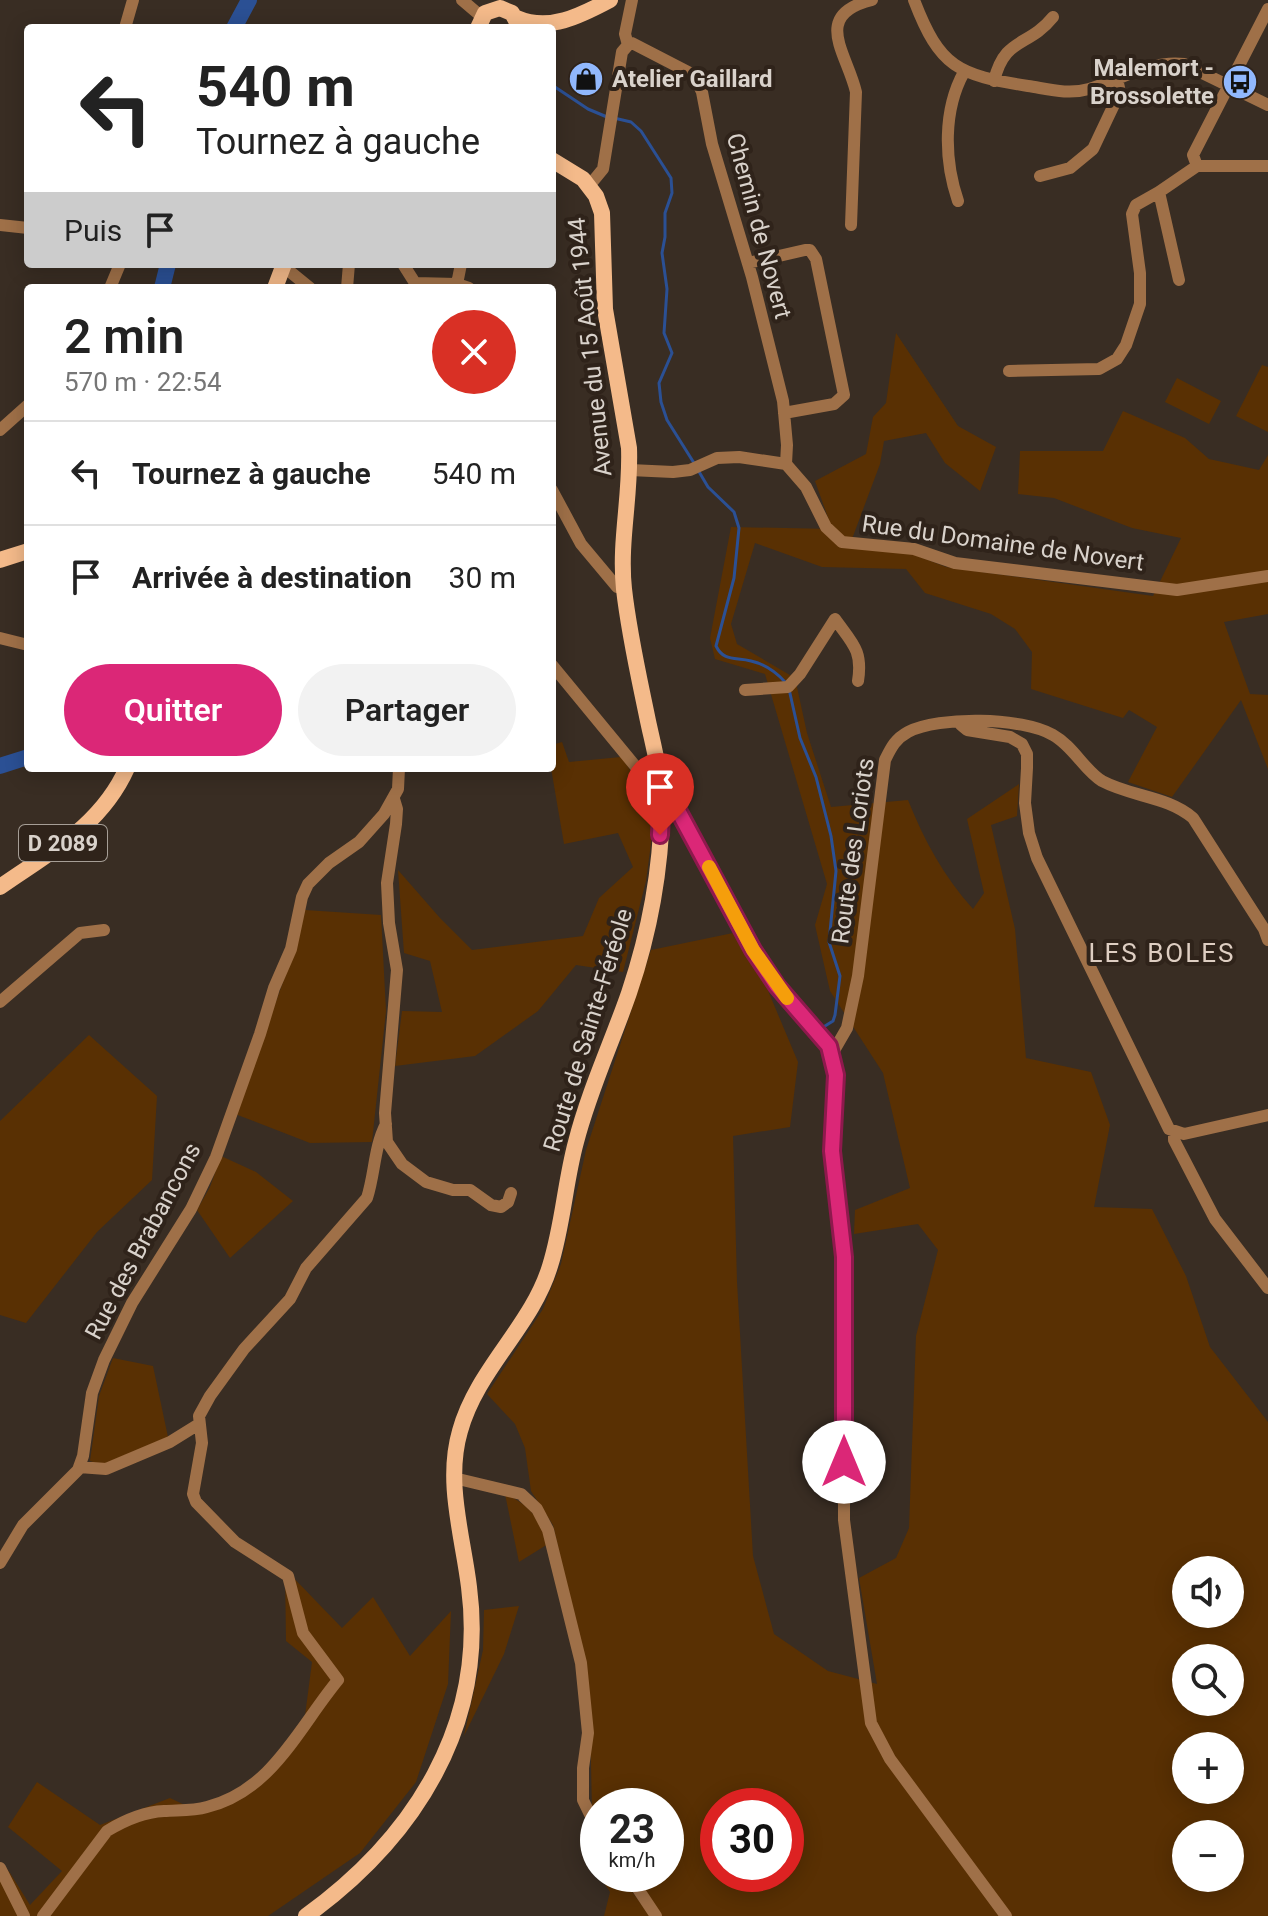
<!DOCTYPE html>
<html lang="fr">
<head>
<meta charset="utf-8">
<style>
  body { margin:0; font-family:Roboto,sans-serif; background:#f2f2f2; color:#222; height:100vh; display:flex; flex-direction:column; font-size:30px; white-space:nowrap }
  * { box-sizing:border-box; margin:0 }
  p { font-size:26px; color:#767676 }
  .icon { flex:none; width:44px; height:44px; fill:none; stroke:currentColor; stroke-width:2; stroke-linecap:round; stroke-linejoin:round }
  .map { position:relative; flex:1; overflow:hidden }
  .side { position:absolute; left:24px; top:284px; width:532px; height:488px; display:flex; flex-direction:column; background:#fff; border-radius:8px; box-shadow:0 4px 20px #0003 }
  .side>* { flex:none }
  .top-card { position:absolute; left:24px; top:24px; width:532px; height:244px; border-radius:8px; box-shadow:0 4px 20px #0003; background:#fff; color:#222; overflow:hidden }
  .fabs { position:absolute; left:1172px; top:1556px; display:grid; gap:16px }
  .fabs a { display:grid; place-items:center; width:72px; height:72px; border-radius:50%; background:#fff; box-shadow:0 4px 20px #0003; font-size:40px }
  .speed { position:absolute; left:580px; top:1788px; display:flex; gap:16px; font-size:40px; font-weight:700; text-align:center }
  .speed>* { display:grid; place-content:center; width:104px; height:104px; border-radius:50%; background:#fff; box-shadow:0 4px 20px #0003; line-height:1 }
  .speed small { font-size:20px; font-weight:400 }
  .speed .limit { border:12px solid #d22; background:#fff; color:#111 }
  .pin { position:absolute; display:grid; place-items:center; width:68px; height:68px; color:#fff; margin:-82px -34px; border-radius:50% 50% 50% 0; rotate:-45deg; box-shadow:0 0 8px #0007 }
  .pin .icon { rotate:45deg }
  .me { position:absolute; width:88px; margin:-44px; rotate:0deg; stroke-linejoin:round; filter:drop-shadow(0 0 6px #0008) }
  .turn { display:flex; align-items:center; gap:28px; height:168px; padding:0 40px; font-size:36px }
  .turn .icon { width:104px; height:104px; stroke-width:2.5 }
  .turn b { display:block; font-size:56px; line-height:68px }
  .then { display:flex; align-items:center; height:76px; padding:0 40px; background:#0003; gap:16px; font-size:30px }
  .round { display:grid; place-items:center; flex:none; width:84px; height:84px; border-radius:42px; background:#f2f2f2 }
  .summary { display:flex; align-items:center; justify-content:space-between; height:136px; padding:0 40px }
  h1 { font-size:48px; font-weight:600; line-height:60px }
  .button { display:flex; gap:16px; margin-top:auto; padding:16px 40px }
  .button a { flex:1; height:92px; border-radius:48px; background:#db2777; color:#fff; font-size:32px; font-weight:600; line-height:92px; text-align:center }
  .button a+a { background:#f2f2f2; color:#222 }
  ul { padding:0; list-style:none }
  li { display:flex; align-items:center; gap:24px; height:104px; padding:0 40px; border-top:2px solid #e0e0e0 }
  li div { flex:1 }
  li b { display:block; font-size:30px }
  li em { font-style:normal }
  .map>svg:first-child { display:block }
</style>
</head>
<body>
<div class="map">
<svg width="1268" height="1916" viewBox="0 0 1268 1916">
  <rect width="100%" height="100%" fill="#392d23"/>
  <path fill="#593003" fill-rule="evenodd" d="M896,333L958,426L996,447L980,491L945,463L926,433L884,441L880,464L849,547L913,554L946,567L1153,596L1181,538L1132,528L1054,498L1018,494L1020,451H1103L1123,411L1185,438L1209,459L1259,470L1268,455V614L1224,622L1250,694L1268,695V769L1241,700L1172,797L1128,782L1157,727L1129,710L1123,718L1031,689L1032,652L1015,629L991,614L925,593L906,569L822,567L755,543L731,624L737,644L795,678L807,733L831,807L908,800C924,840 944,877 973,909L984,893L967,819L1019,784L1017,816L991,825L1015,929L1026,1058L1091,1072L1110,1125L1094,1207L1152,1209L1186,1276L1210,1347L1268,1422V1916H656L630,1874H666V1806H598V1821L592,1812L590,1715L580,1641L553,1525L531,1491L525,1448L515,1424L487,1394L543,1309L561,1264L586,1150L651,950L733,933L764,981L798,1062L790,1127L733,1136L737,1282L753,1556L774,1634L828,1671L877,1684L859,1578L896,1558L909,1528L916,1336L938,1250L918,1224L854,1234L855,1210L910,1188L883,1073L830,991L815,925L827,884L765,674L715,659L710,638L731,527L832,529L815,481L866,454L873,417L886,403ZM1186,1570H1230V1614H1186ZM1186,1658H1230V1702H1186ZM1186,1746H1230V1790H1186ZM718,1806H786V1874H718ZM1186,1834H1230V1878H1186Z
    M1262,365L1268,367V432L1236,416Z
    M1177,378L1221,401L1209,424L1165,402Z
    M562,742L569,762L621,757L656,806L646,881L623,972L576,965L538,1011L475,1056L395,1066L402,1011L442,1012L430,961L404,953L398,870L440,918L472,950L583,936L599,898L633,867L618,833L564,844L551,768L552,745Z
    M305,910L381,915L386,1011L372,1142L310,1143L235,1114L294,952Z
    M89,1035L157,1096L152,1180L97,1232L26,1323L0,1315V1121Z
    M221,1156L256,1172L293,1201L230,1258L197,1210L210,1187Z
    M113,1358L153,1366L168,1437L102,1465L90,1461L99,1396Z
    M505,1494C530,1505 540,1519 548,1544L519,1562Z
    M285,1569L342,1628L373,1597L410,1656L451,1611L448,1684L416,1782L360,1853L268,1916H0V1862L10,1873L30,1905L62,1871L8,1827L37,1782L100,1825L170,1798L191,1808L243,1790L303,1731L312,1662L286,1641Z
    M519,1606L504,1654L464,1736L483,1650L484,1610Z
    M598,1874H619L650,1916H604L610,1892Z"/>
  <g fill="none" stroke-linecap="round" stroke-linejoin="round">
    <path stroke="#2b5094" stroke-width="3" d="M552,85L588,109L607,117
      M614,118L631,122L641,131L671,178L672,193L665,213V237L662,253L667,289L664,333L672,353L659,383L661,402L667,420L694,463
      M698,470L708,487L734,512L739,528L734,578L716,646C724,662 735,657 751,661C764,664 776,672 785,682
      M789,689L800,738L816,777L831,836L836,871L829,942L840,976L835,1015L833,1021L825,1026"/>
    <path stroke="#2b5094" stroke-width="16" d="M234,28L249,0
      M162,288L168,264
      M0,766L28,757"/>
    <path stroke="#9f7048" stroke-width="12" d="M462,0L482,17
      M914,0C940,68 958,75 1028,86C1048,89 1068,95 1089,89C1120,80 1150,60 1184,64L1268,105
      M125,28L133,0
      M628,45L632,43L694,75L702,92L712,144L752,277L783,401L787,445L786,464
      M994,81C1005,36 1028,48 1053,17
      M1197,166L1193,155L1268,9
      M1040,176L1070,168L1093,149L1120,92L1117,79
      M589,186L603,169L622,52L628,45L625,34L632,0
      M958,201C944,160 943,110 964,72
      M0,225L28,228
      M851,225L856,92C847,53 811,15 872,0
      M748,263L805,250H810L816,259L844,395L834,404L784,413
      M403,264L415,283L457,284L469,288
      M283,266L310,288
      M1179,280L1159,192L1197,166H1268
      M457,284L461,264
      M110,288L120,264
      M347,288L349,264
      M1009,371L1099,369L1117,359L1126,345L1140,304V273L1132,214L1136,205L1159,192
      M0,430L28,405
      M630,470L673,472L690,470L717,458L739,457L786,464L806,487L826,527L842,542L914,549L955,563L1177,590L1268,576
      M552,490L581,544L617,587L624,588
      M0,638L28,645
      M552,665L650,784L674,803L753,950L777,986L829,1046L836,1075L832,1151L844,1257V1520L871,1723L890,1759L1006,1916
      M745,690L788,687L800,674L835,619C852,643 863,650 858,681
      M961,725L967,730L1010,737L1022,744L1027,754V768L1025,803L1029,833L1037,858L1169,1129L1184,1134L1268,1115
      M394,799L397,809L396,824L387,883L389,923L397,970L385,1113L387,1142L402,1164L426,1182L453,1190H470L491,1205L501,1207L508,1202L511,1193
      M0,1002L80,933L104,930
      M832,1054L847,1028L858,976L885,760C891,748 895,739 908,732C939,716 1022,717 1053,735C1073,746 1085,771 1102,781C1132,797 1167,796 1193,818L1264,929L1268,940
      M1174,1132V1140L1215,1219L1268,1288
      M79,1467L106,1469L170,1442L199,1424
      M454,1478L521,1494L537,1509L548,1530L581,1663L588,1733L583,1768V1800L598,1831
      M0,1563L23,1525L78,1470L83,1456L92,1393L104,1360L132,1303L191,1209L216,1157L260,1034L274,988L291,949L302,897L308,884L329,863L359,842L384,814L398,789L399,768
      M0,1868L24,1916
      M628,1874L656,1916
      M43,1916L107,1831C125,1820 143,1812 164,1811C179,1810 193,1811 207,1807C272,1791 299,1727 338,1680L303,1633L288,1576L235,1542L196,1502L193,1494L202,1443L199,1416L210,1396L244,1349L290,1299L306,1268L367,1198C375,1173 374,1147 386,1124"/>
    <path stroke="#f4ba8a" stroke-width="16" d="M517,18C549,32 580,16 610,0
      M478,28L485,13L500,8L512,13L519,26
      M275,288L284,264
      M0,560L28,551
      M0,887C50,852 101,826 127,768
      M306,1916C414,1838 487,1725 469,1587C463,1537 445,1482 460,1431C477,1369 532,1326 550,1266C563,1225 565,1182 576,1142C589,1091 612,1042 629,993C649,934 661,869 662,807C662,778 654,749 648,721C639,677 629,634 624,589C619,541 631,496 629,448L605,309L602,213L596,196L583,179L552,160"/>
  </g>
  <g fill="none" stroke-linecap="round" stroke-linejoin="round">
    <g stroke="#8e194d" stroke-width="20">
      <path id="route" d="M660,835L662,793L674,803L753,950L777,986L829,1046L836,1075L832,1151L844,1257V1462"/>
    </g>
    <use href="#route" stroke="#db2777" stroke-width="14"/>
    <path stroke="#f59e0b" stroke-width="14" d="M709,867L753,950L787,998"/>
  </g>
  <defs>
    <g id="shop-disc" transform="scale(1.8)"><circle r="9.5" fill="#91b8fd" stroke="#2f231a"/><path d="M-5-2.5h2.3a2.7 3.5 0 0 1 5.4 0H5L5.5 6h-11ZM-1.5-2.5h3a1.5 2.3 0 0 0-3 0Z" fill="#111"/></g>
    <g id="bus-disc" transform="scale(1.8)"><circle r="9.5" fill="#91b8fd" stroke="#2f231a"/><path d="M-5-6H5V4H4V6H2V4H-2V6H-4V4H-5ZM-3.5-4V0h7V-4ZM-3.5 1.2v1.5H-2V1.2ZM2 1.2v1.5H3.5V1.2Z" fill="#111"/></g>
  </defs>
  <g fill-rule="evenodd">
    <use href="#shop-disc" x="586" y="79"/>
    <use href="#bus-disc" x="1240" y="82"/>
  </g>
  <g text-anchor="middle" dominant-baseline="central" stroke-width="8" stroke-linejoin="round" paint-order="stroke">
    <rect fill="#2f231a" stroke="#a69e96" stroke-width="2" x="19" y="825" width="88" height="36" rx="6"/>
    <g font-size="22" font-weight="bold" fill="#d9d2cb">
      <text x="63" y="843">D 2089</text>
    </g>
    <g font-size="24" font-weight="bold" fill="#d9d2cb" stroke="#2f231a" text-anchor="end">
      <text x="1214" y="68">Malemort -<tspan x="1214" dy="28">Brossolette</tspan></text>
      <text x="612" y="79" text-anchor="start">Atelier Gaillard</text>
    </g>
    <g font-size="24" fill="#d9d2cb" stroke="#2f231a">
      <text transform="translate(759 226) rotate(75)">Chemin de Novert</text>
      <text transform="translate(590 347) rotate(-96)">Avenue du 15 Août 1944</text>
      <text transform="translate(1003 543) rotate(8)">Rue du Domaine de Novert</text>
      <text transform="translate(853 851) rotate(-82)">Route des Loriots</text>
      <text transform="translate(588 1030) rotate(-73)">Route de Sainte-Féréole</text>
      <text transform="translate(143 1241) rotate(-62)">Rue des Brabancons</text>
    </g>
    <g font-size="26" letter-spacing="2" fill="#decec2" stroke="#2f231a">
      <text x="1162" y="953">LES BOLES</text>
    </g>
  </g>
</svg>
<div class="fabs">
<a><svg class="icon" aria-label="sound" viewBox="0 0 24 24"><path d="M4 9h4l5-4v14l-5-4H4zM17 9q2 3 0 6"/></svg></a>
<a><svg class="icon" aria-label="search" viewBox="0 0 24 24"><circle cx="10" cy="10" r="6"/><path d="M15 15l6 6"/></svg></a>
<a>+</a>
<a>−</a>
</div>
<div class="speed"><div>23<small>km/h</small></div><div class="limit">30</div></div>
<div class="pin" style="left:660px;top:835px;background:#d93025"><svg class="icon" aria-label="arrive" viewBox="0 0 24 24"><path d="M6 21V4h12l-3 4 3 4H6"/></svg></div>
<svg class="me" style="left:844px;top:1462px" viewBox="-20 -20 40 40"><circle r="19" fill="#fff"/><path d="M0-13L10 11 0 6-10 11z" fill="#db2777"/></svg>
<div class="top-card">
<div class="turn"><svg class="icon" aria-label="left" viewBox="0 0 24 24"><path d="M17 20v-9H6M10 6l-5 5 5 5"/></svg><div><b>540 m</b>Tournez à gauche</div></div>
<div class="then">Puis<svg class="icon" aria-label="arrive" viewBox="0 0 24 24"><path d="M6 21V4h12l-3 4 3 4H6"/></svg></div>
</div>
<section class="side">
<div class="summary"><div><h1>2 min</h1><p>570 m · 22:54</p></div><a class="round" style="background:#d93025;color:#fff"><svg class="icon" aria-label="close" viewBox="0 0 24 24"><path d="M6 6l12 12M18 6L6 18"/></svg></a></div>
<ul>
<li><svg class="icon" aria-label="left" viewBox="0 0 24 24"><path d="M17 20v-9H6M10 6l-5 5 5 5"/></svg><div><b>Tournez à gauche</b></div><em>540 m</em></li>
<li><svg class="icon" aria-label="arrive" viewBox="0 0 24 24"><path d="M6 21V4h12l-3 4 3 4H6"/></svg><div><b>Arrivée à destination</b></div><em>30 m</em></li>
</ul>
<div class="button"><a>Quitter</a><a>Partager</a></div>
</section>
</div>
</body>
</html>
